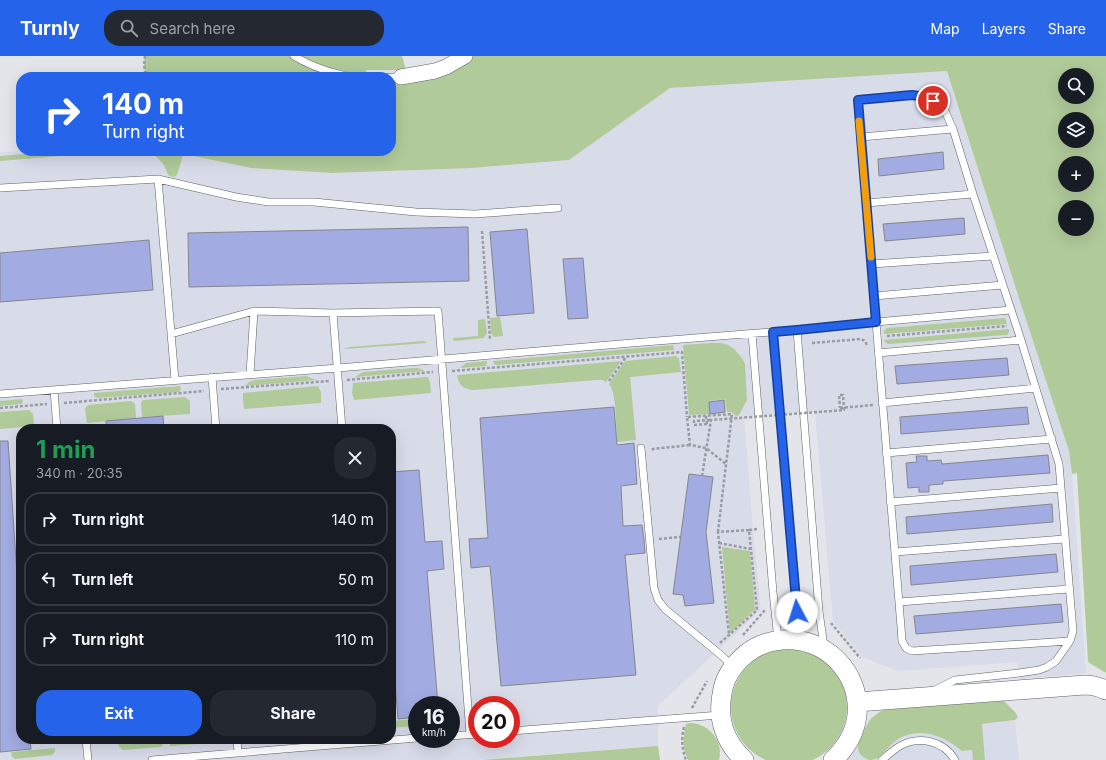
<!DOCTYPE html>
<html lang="en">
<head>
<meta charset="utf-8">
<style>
  body { margin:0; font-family:Inter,sans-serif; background:#242831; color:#f1f3f6; height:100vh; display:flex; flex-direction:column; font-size:15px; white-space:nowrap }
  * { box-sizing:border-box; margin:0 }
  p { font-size:13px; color:#9ea1a6 }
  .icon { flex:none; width:22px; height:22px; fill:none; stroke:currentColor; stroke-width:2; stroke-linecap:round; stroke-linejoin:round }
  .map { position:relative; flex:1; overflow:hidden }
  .drawer { position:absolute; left:16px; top:368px; width:380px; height:320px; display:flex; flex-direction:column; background:#171b24; border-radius:16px; box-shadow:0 4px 16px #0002 }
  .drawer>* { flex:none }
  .banner { position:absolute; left:16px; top:16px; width:380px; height:84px; border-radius:16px; box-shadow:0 4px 16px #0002; background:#2563eb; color:#fff; overflow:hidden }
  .buttons { position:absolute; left:1058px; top:12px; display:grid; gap:8px }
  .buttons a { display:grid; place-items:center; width:36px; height:36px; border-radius:50%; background:#171b24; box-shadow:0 4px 16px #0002; font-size:20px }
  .speed { position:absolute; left:408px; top:640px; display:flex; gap:8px; font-size:20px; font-weight:700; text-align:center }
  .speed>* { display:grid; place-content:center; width:52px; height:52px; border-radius:50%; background:#171b24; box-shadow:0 4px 16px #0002; line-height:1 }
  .speed small { font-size:10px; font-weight:400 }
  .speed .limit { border:6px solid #d22; background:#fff; color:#111 }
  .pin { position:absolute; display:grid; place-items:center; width:34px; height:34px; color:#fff; margin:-17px; border:2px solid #fff; border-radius:50%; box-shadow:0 1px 4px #0007 }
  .me { position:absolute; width:44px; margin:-22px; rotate:355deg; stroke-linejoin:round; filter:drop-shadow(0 0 3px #0008) }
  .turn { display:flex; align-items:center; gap:14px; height:84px; padding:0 20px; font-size:18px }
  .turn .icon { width:52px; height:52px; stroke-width:2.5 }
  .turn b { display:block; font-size:28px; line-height:34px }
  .round { display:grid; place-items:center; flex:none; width:42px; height:42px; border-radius:16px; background:#242831 }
  .head { display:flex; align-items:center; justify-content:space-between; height:68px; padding:0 20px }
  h1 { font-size:24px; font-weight:700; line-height:30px; color:#1e9e55 }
  .primary-button { display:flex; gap:8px; margin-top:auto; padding:8px 20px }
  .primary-button a { flex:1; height:46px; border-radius:16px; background:#2563eb; color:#fff; font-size:16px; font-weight:700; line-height:46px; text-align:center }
  .primary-button a+a { background:#242831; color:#f1f3f6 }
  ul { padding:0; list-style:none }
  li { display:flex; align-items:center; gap:12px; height:54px; margin:0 8px 6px; padding:0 12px; border:2px solid #363941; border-radius:16px }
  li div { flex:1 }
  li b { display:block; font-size:15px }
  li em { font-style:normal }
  header { display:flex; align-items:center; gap:24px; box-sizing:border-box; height:56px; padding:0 20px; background:#2563eb; color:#fff }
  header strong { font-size:19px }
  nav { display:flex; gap:22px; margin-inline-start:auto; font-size:14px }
  .search { width:280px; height:36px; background:#242831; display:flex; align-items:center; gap:10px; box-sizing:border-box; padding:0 14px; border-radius:16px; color:#9ea1a6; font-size:15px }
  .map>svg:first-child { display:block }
</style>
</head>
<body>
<header>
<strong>Turnly</strong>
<div class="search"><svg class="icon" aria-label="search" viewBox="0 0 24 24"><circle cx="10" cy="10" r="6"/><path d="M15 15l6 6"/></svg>Search here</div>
<nav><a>Map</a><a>Layers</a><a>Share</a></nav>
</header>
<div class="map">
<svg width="1106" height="704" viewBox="0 0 1106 704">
  <rect width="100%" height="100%" fill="#e3e5eb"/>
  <path fill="#d8dbe8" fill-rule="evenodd" d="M947,15L1017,236L1069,395L1072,418L1086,617L1019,623L1017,606L898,615L862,601L833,565L815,355L744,360L753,473L761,554L658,650V690L480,704H0V96L23,95H174L184,98L251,112L332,117L472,112L569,104L670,32ZM21,373H391V683H21ZM417,649H451V683H417ZM477,649H511V683H477Z
    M1015,664L1019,704H985L982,668Z
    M920,676L929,677L943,682L956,690L962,695L972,694L973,704H872L877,703L897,684L908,679Z
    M858,690V695L866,703L870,704H847Z"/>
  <path fill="#b0ca9a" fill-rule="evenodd" d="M145,0H402L406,14H366L367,21H146L144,9Z
    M465,0H1106V617L1088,606L1077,417L1072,418L1069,395L1017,236L947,15L670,32L569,104L472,112L332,117L251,112L184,98L174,95H391V25H417ZM1065,19H1087V41H1065ZM1065,63H1087V85H1065ZM1065,107H1087V129H1065ZM1065,151H1087V173H1065Z
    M60,95H121L0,105V100Z
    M145,95H168L183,99L177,119L174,121L169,120C166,116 166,112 163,108C159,102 152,97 145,95Z
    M500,261L503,280L494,281L491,277L490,262Z
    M1005,262L1007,268L884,278C883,275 885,274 887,272Z
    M485,263L487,277L484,282L454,285L453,282L478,280V264Z
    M1009,273V276L1007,279H1004L889,288L886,287L884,284Z
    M424,285L427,287L345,293L346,292L350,291Z
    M712,287H721L728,289L734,293L742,302L745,308L747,344L739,359L736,360L731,356H727L725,343L709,345L710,358L689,359L683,289Z
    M673,289L674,294L497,309L494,308L493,305Z
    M676,300L679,303L681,316L630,321L636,384L617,386C616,373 617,337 609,328L625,305Z
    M487,305V307L486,310L460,312L466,307Z
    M621,305L606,326L602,324H596L473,334C463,333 458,328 457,319Z
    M413,312H418L425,315L355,321L363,316Z
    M306,320L316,324L245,330L249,326L255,324Z
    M428,321L430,326L431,337L354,344L352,337L353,327Z
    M180,330L181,333L179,336L97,342L94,340V337Z
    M318,330L321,336V347L244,353L243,343V337Z
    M185,341L190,345V358L142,361L141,347L143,344Z
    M22,343L23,346L21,348L0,350V345Z
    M131,345L135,348L136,362L87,367L85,353L88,349Z
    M29,354L33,358L34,370L0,373V356Z
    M722,491L750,495L755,553L730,577Z
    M731 651a58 58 0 1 1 116 0a58 58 0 1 1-116 0Z
    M1003,644L1015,656L1018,661L1015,664L982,668L985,704H973L972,694L962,695C941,677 912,668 890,690C885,695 880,704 871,704C865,704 857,698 858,690C858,687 867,668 869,665C873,660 878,657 883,654Z
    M415,663L416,669L414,670L391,672V665Z
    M691,667C709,668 724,685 719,704H688C682,692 683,680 686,668Z
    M168,683H212L211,687L171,690L169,688Z
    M161,684L163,689L161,691L123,694C120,692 118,690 118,686Z
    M658,690L660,704H483Z
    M55,692V696L52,699L15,703L12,701L11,696Z"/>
  <path fill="#a2ace3" stroke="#85868c" d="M943,96L944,113L879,120L878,103Z
    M964,162L965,178L885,185L883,168Z
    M468,171L469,225L189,231L188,177Z
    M527,173L534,257L497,260L490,176Z
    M149,184L153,234L0,246V197Z
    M583,202L588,262L568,263L563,203Z
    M1007,302L1009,319L897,328L895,310Z
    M724,344L725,356L710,358L709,346Z
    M614,351L617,389L634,387L637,428L621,430L623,470L642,469L644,484L645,497L625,499L636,619L501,630L490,510L471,512L469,483L488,482L480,362Z
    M1027,351L1029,368L901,378L900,361Z
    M163,360L164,373H106V365Z
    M0,385H8L17,519H21V548L19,549L21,568V683H30L31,693L0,696Z
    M1048,399L1050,417L943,425V428L929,429V436H919V431L908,432L906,407L917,406L916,400H927V405L941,404L942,408Z
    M419,414L425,486L442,485L444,513L427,515L438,649H417V661L398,663L391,575V416Z
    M689,418L713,421L706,476L714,547L685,550L683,539L673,538Z
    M1052,448L1053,466L907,478L906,461Z
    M1056,498L1058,516L911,529L910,510Z
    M1061,548L1063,566L916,578L914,560Z"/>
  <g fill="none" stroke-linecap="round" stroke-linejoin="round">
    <g stroke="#5f6166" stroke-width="8">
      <path id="service" d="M294,0C307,8 323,14 338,18C356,23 382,21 401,21
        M861,81L953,73
        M158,123L175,324
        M0,132L158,123L236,141L268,146H314L416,156L475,158L558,152
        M866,147L858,44L912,39L926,41L940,50L945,55L953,73L973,138
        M871,208L993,200
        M874,240L1003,229
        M333,257L342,373
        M797,274L819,555L824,591
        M773,276L800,584
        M171,278L254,255L333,257L438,255L470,678
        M752,278L773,536L778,584
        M878,297L1021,284
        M250,318L254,255
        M212,321L216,373
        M54,334L57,373
        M0,338L338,312L632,287L797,274L876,266L901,571L902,585L906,592L912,595L1070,585L1073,575L1059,408L1021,284L973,138L866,147L876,266L1011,254
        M882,347L1036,332
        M641,392L654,532L658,544L665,553L722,600L733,611
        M886,397L1052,383
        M890,446L1061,432
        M895,496L1064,483
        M899,546L1069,533
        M935,634L955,624L1019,617L1039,614L1047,611L1056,605L1070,585
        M511,675L720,659
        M451,680L477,678
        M86,683L88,704
        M237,683L238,697
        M152,704L417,682
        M882,704C888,699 893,694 900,690C919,679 944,685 955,704"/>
    </g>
    <g stroke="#5f6166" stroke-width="16">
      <path id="minor" d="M401,21L435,15L446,11L465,0"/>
    </g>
    <g stroke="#5f6166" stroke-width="20">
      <path id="tertiary" d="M857,646L1085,629C1092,629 1099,631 1106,634
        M744,704C726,687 717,664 722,638C724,622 734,608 746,598C756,590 770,585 782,584C825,580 861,617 857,659C855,677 846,692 833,704"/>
    </g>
    <path stroke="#9a9ba0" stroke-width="2.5" stroke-dasharray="3 2" stroke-linecap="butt" d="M145,0L144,9L146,21
      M482,175L490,283
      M887,280L1007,270
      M812,287L861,283L865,285L867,289
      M452,315L682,296L687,361
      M347,324L433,316
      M609,325L626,301
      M221,333L330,325
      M64,347L204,335
      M0,352L47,348
      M840,352L873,349
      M706,360L707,368
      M652,394L653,393L690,389
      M749,474L758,473V474
      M718,476L732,358L687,361L690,389L706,392L726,408
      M659,483L680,481
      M719,487L751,493
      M831,567L860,602
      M743,579L765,554
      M720,587L757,554L749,474L718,476L729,579
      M692,652L707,625
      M684,671C681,683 682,693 686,704"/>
    <use href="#service" stroke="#fff" stroke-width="7"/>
    <use href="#minor" stroke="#fff" stroke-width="15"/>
    <use href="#tertiary" stroke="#fff" stroke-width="19"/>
    <path stroke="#9a9ba0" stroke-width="2.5" stroke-dasharray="3 2" stroke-linecap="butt" d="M707,368L694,369V365L711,364
      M702,420L711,364L844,354L843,339H839L840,352"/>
  </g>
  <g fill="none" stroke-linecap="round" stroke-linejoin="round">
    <g stroke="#184099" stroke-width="10">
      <path id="route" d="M797,556L773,276L797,274L876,266L858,44L912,39L926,41L933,45"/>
    </g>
    <use href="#route" stroke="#2563eb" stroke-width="7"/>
    <path stroke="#f59e0b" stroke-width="7" d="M859,65L871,201"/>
  </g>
</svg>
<div class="buttons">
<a><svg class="icon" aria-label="search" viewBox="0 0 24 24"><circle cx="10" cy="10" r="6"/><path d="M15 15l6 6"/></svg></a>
<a><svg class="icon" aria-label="layers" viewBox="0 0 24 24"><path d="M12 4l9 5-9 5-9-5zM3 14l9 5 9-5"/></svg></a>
<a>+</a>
<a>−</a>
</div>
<div class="speed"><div>16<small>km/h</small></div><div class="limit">20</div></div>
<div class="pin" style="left:933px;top:45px;background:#d93025"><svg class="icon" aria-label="arrive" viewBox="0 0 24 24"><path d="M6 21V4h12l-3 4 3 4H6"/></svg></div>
<svg class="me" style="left:797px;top:556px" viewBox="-20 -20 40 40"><circle r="19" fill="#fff"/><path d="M0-13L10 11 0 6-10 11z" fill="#2563eb"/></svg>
<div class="banner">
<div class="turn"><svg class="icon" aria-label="right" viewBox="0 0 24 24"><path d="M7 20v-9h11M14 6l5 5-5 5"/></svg><div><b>140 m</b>Turn right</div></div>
</div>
<section class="drawer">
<div class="head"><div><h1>1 min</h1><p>340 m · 20:35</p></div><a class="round"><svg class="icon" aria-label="close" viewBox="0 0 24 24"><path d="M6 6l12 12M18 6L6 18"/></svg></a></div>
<ul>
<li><svg class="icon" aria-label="right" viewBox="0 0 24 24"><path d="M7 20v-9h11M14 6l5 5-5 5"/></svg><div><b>Turn right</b></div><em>140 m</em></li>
<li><svg class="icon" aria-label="left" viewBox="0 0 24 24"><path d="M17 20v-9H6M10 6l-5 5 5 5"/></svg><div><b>Turn left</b></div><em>50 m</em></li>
<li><svg class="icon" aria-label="right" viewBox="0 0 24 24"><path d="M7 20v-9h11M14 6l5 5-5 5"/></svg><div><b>Turn right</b></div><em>110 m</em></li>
</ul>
<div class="primary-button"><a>Exit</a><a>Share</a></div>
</section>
</div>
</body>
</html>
